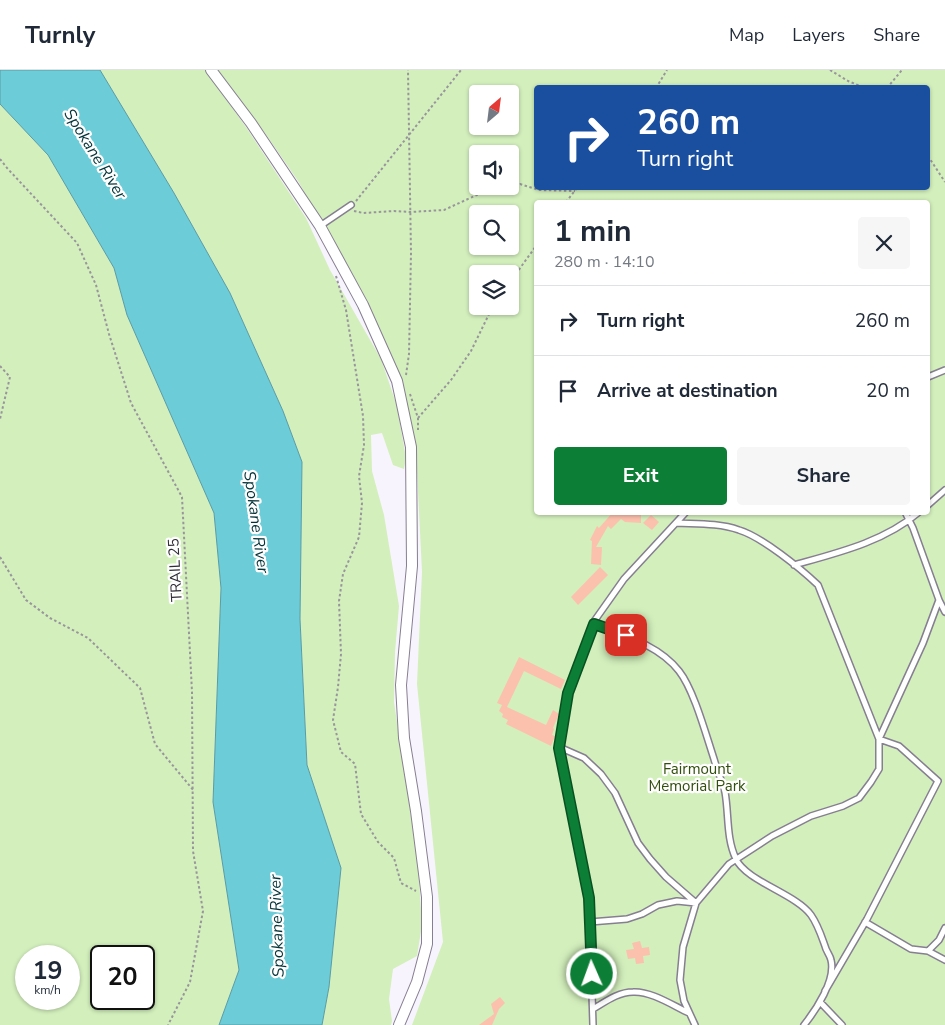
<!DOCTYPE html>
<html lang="en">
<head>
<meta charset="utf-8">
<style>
  body { margin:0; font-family:"Nunito Sans",sans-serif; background:#f6f6f7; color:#1f2937; height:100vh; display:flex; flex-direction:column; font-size:19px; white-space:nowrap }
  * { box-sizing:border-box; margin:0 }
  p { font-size:16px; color:#747a83 }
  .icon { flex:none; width:28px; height:28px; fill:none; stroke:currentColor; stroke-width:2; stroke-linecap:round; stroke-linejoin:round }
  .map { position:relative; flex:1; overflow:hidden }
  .side { position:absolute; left:534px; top:130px; width:396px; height:315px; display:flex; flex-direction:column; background:#fff; border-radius:5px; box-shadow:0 1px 4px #0004 }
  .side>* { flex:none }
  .guide { position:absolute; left:534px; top:15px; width:396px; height:105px; border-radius:5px; box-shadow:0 1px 4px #0004; background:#1a4fa0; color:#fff; overflow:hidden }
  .needle { width:32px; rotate:28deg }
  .tools { position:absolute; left:469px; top:15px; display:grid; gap:10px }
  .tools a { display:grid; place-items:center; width:50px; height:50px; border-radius:5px; background:#fff; box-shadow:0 1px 4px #0004; font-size:25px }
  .speed { position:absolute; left:15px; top:875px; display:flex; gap:10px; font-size:25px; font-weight:700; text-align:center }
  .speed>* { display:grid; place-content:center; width:65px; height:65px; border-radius:50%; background:#fff; box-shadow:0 1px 4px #0004; line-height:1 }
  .speed small { font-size:12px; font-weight:400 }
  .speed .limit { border:2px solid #111; border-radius:8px; background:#fff; color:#111 }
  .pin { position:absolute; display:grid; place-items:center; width:42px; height:42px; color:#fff; margin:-21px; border-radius:10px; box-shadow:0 2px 8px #0006 }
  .me { position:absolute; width:55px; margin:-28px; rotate:358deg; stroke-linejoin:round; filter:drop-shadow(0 0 4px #0008) }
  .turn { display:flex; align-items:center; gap:18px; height:105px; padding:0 20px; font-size:22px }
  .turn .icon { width:65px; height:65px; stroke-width:2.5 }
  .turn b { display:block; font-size:35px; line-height:42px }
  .round { display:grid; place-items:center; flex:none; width:52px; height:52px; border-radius:5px; background:#f6f6f7 }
  .overview { display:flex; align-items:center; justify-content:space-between; height:85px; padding:0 20px }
  h1 { font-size:30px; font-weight:700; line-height:38px }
  .button { display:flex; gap:10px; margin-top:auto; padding:10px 20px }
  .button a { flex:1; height:58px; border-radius:5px; background:#0d7e35; color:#fff; font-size:20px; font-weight:700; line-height:58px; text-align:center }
  .button a+a { background:#f6f6f7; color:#1f2937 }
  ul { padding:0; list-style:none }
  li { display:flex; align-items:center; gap:15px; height:70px; padding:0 20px; border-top:1px solid #e0e1e3 }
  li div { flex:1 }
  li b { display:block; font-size:19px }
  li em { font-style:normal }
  header { display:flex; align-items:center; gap:30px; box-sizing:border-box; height:70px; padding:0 25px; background:#fff; border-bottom:1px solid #e0e1e3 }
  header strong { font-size:24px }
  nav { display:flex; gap:28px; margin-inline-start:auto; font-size:18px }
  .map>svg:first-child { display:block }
</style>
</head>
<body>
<header>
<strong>Turnly</strong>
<nav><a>Map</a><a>Layers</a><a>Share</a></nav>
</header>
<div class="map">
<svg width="945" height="955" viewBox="0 0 945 955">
  <rect width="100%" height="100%" fill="#f8f4fd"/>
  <path fill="#d3efbc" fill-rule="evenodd" d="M100,0H205L246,57L306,148L330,200L381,289L397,336L406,388L404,399L393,395L382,363L371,365L372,401L384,445L399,536L395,582L394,632L418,794L422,855L417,886L393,899L389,929L392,951L391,955H322L329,917L341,798L307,695L300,549L302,392L283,341L230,223L174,123Z
    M218,0H945V955H412L443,872L417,614L422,502L416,381L402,309L365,229L298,111L267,66ZM536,18H928V118H536ZM478,24H510V56H478ZM478,84H510V116H478ZM536,132H928V442H536ZM478,144H510V176H478ZM478,204H510V236H478Z
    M0,34L48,85L114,198L127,245L214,443L221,518L213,732L239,900L219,955H0ZM26,886H69V929H26ZM101,886H144V929H101Z"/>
  <path fill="#6cccd7" stroke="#5a9ca6" d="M0,0H100L174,123L230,223L283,341L302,392L300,549L307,695L341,798L329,917L322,955H219L239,900L213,732L221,518L214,443L127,245L114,198L48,85L0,34Z"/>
  <path fill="#fcc1ad" d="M613,442L641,443V453L625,452L621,449L611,459L608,456L596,477H602L601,495L591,494L592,471L590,470L597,456L599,458Z
    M651,445L659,452L652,460L643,453Z
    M600,497L608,505L578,535L571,527Z
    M519,587L565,610L561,619L524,601L507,637L546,655L553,640L559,644L553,658L554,659L552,665L555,666L551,676L506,654L508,650L502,647L503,644L499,641L502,635L497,633Z
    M640,871L642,878L649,877L650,885L643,886L644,893L636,894L635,888L628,889L626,880L634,879L632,873Z
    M500,927L505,933L499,939L492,955H479L494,944L491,934Z"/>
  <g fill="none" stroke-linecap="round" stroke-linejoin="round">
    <g stroke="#867e91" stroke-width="8">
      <path id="service" d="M320,156L351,135
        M928,307L945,300
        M928,435L945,420
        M677,453C697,454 719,453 739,460C762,467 800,498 818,515L879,669V699L871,712L859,728L843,736L811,746L772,766L729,794L696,833L683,877L680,910L684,931L695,955
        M794,495C837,483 884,472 919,442
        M939,530L945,542
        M594,554C623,565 659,575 679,601C694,620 706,665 714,689C717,700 722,711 725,722C729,744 726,768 736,789C746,811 796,824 811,845C818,855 821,865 825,876C826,881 830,885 831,890C836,910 816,940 804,955
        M559,677L584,688L601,704L615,723L638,773L650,789L666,807L696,833
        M590,852L627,849L642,844L658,835L677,831L696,833
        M865,852L911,879L928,881L939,870L945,858
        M928,881L945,890
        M825,921L867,849L938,711L899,676L879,669L923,573L939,530L913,458L905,442
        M820,932L842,955
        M593,939C605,932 618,922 633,922C651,921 672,935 689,943
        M593,955L589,828L559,677L568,623L595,550L624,509L686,442"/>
    </g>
    <g stroke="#867e91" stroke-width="12">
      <path id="minor" d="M211,0L251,53L320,156L363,235L397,311L411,377L412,496L401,615L404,668L416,741L427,827V874L417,912L399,955"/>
    </g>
    <path stroke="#99959d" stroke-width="2" stroke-dasharray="2.5 2.5" stroke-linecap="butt" d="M830,0L848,11L865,18
      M656,18L667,0
      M887,18L902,0
      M928,86L945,112
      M0,89L7,98L77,173L96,215L109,264L131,333L182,427L192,622L193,781L203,841L190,912L168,955
      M510,116L520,114L539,120L575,121
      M356,131L461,0
      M566,132L577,118
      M354,141L363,143L394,141L410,142L444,140L492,118L505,116
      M336,206L346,240L363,346L364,375L359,406L362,433L359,467L343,504L339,531L341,584L338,617L333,650L341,682L355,694L361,744L378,772L394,788L401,813L416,821
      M510,212L536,176
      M0,296L10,307L0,349
      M406,305L409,284L411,183L408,0
      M410,324L418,348V360
      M418,348L451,310L471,281L493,236
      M0,487L26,530L50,548L88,568L140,618L155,674L194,721"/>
    <use href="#service" stroke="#fff" stroke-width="5"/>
    <use href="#minor" stroke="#fff" stroke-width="10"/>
  </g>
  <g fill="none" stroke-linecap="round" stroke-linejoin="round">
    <g stroke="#085222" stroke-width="12">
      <path id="route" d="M592,904L589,828L559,678L568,623L594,554L626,565"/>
    </g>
    <use href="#route" stroke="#0d7e35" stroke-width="9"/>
  </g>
  <g text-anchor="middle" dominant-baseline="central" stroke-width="4.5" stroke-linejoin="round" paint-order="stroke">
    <g font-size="15" fill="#312d35" stroke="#fff">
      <text transform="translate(175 500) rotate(-93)">TRAIL 25</text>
    </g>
    <g font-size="15" fill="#324f0c" stroke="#fff">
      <text x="697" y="699">Fairmount<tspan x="697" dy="17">Memorial Park</tspan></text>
    </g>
    <g font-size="16" font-style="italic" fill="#033338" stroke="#fff">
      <text transform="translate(95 84) rotate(58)">Spokane River</text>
      <text transform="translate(256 452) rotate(82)">Spokane River</text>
      <text transform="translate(277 856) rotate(-92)">Spokane River</text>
    </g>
  </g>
</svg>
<div class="tools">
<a><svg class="needle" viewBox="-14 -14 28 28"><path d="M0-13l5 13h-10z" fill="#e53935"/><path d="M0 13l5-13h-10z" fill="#747a83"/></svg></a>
<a><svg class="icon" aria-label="sound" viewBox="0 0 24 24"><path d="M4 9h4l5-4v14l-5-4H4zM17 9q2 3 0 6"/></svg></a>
<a><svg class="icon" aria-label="search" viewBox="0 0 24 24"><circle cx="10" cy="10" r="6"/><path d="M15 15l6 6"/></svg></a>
<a><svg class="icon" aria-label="layers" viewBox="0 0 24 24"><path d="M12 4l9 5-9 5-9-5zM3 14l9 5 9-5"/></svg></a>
</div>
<div class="speed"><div>19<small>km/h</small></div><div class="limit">20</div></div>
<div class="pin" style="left:626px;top:565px;background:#d93025"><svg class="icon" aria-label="arrive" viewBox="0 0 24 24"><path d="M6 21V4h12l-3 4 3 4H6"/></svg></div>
<svg class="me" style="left:592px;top:904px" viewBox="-20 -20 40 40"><circle r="17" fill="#0d7e35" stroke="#fff" stroke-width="3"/><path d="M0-11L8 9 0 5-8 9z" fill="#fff"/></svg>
<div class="guide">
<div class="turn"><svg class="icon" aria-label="right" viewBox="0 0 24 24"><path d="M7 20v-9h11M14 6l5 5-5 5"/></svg><div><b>260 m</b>Turn right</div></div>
</div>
<section class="side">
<div class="overview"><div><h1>1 min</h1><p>280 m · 14:10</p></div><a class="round"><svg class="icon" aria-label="close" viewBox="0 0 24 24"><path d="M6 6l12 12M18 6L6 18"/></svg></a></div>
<ul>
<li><svg class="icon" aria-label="right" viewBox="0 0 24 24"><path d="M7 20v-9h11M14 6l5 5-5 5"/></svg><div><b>Turn right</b></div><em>260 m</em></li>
<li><svg class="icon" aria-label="arrive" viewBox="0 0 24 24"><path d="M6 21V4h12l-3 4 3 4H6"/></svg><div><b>Arrive at destination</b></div><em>20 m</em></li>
</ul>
<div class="button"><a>Exit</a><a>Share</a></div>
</section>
</div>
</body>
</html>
